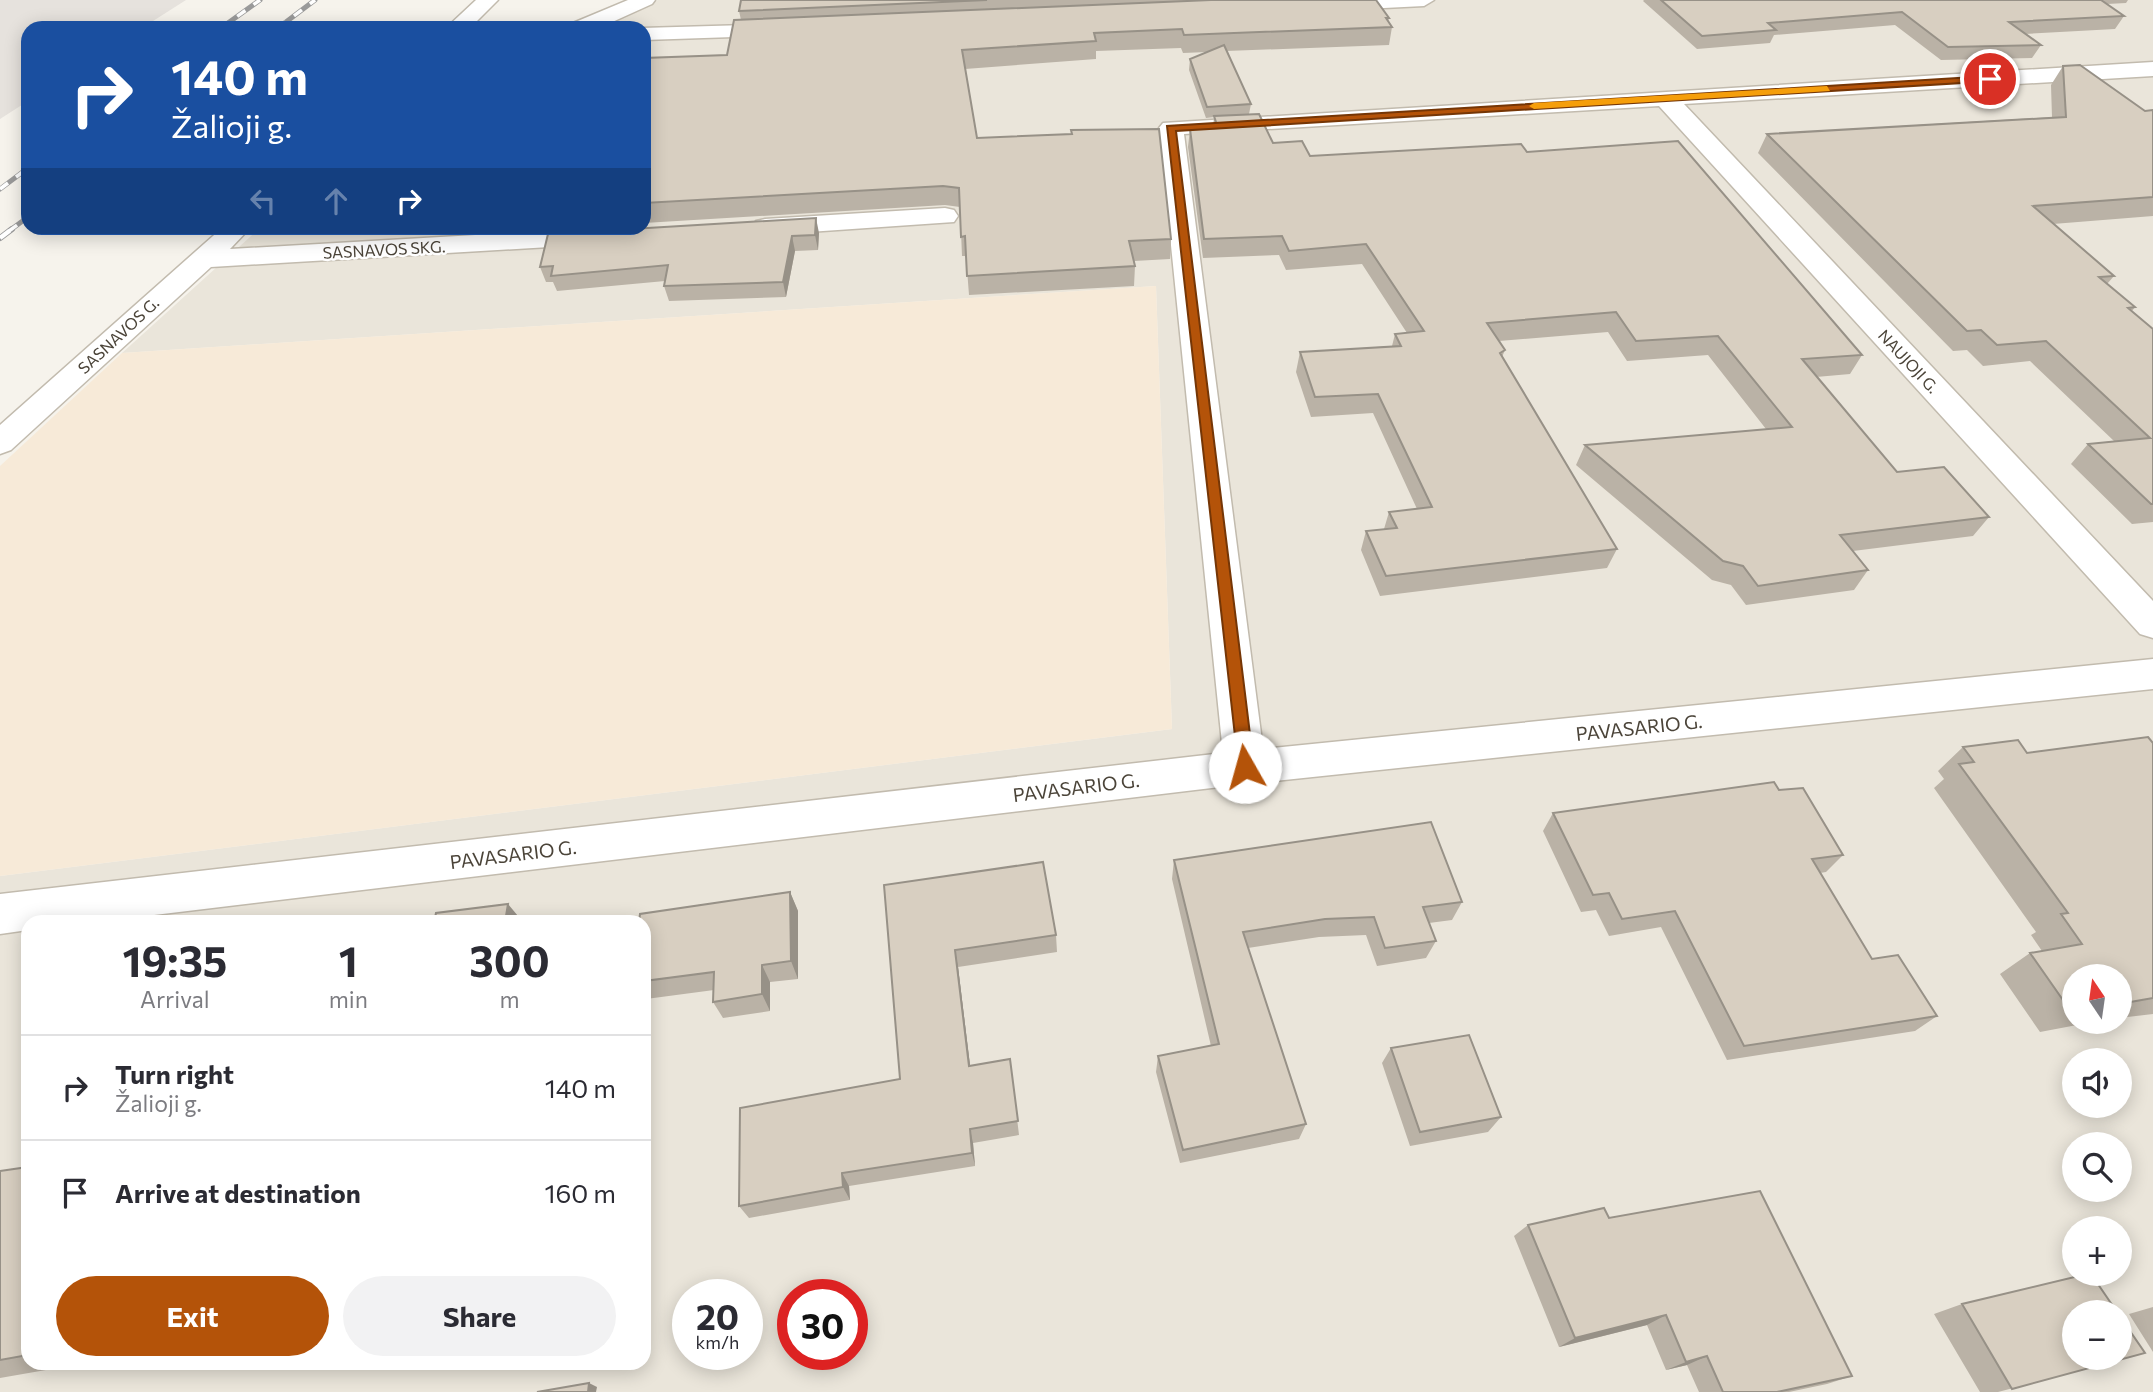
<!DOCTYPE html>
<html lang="en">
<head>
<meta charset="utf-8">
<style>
  body { margin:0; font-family:Commissioner,sans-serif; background:#f2f2f3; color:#2b2b33; height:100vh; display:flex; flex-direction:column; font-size:26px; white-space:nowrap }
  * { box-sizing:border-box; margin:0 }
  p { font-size:23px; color:#7c7c81 }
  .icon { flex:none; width:38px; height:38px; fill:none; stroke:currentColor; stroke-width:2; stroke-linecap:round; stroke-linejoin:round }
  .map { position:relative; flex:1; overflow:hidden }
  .panel { position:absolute; left:21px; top:915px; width:630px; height:455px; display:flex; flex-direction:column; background:#fff; border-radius:21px; box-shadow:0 4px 18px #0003 }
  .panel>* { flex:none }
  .banner { position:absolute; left:21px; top:21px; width:630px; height:214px; border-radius:21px; box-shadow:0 4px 18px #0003; background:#1a4fa0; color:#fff; overflow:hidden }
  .needle { width:46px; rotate:347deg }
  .controls { position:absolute; left:2062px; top:964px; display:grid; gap:14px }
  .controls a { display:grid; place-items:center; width:70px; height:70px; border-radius:50%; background:#fff; box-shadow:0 4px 18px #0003; font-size:35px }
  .speed { position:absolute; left:672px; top:1279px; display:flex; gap:14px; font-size:35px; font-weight:700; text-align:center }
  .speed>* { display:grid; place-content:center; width:91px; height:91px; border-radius:50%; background:#fff; box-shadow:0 4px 18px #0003; line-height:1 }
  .speed small { font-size:18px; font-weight:400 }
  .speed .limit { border:10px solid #d22; background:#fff; color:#111 }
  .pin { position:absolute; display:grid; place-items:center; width:60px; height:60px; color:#fff; margin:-30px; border:4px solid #fff; border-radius:50%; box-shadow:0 2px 7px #0007 }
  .me { position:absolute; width:77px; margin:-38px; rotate:353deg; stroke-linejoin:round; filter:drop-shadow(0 0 5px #0008) }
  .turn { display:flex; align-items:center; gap:24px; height:147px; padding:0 35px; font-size:32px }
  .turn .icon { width:91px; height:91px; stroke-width:2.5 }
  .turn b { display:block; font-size:49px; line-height:60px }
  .lanes { display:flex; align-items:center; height:66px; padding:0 35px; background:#0003; justify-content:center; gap:35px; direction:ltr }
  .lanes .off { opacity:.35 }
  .eta { display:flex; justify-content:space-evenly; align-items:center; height:119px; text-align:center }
  .eta b { font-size:42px; font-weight:700; line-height:49px }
  .button { display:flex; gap:14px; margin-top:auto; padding:14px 35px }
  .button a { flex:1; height:80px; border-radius:42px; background:#b45309; color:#fff; font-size:28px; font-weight:700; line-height:80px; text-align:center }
  .button a+a { background:#f2f2f3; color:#2b2b33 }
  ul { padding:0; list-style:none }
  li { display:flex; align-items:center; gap:21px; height:105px; padding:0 35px; border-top:2px solid #e1e1e2 }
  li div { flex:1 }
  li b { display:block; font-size:26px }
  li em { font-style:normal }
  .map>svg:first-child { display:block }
</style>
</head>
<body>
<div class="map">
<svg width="2153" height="1392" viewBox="0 0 2153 1392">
  <rect width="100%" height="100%" fill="#f6f3ec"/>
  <path fill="#eae5da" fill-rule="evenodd" d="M658,0H2153V1392H0V876L1172,729L1156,286L122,353L260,228H644V28H596ZM28,922H644V1363H28ZM2074,976H2119V1022H2074ZM2074,1060H2119V1106H2074ZM2074,1144H2119V1190H2074ZM2074,1228H2119V1274H2074ZM688,1295H747V1354H688ZM793,1295H852V1354H793ZM2074,1312H2119V1358H2074Z"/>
  <path fill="#f7ead8" d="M1156,286L1172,729L0,876V466L122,353Z"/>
  <path fill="#e6e2dd" d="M0,0H186L142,28H28V101L0,119Z"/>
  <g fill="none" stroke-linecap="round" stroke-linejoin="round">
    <g stroke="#c2bbae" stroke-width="3">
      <path id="minor" d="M476,0H498L470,28H446Z
        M628,0H655L652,4L599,28H570L573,23Z
        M1319,0H1434L1424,6L1324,11L1314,5Z
        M785,24L793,25L796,30L793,35L644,40L642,28Z
        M2153,62V76L1684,104L2153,601V638L2140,634L1659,106L1184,134L1263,749L2153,659V689L1245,784L96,922H28V930L0,934V894L1223,753L1159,128L1163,123Z
        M945,208L954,210L958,216L954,222L765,235L756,233L752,227L756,221L765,219Z
        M222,228H250L230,249L600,228L609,230L613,236L609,242L600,244L211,267L11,450L0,454V425Z"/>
    </g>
    <use href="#minor" fill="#fff" fill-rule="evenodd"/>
    <g stroke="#9a9a9a" stroke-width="5">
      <path id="rail-far1" d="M221,28L260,0
        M278,28L315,0
        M0,189L28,168
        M9,231L28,217"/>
    </g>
    <g stroke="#9a9a9a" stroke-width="6">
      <path id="rail" d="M0,238L12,229"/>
    </g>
    <use href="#rail-far1" stroke="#fff" stroke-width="3.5" stroke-dasharray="10" stroke-linecap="butt"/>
    <use href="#rail" stroke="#fff" stroke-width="4.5" stroke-dasharray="12" stroke-linecap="butt"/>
  </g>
  <path fill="#bab2a6" d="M741,0H1376L1389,18L1388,22L1392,27L1389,45L1226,51L1251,104L1249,114L1273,143L1310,156L1527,152L1862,355L1850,374L1816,377L1897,472L1989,517L1973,536L1853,551L1868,570L1854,590L1746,605L1731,585L1712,580L1576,465L1585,445L1766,429L1708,355L1627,361L1608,332L1499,341L1505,350L1502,357L1617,549L1607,568L1380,596L1361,550L1366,531L1384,529L1389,512L1417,509L1373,413L1311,417L1296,372L1300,352L1392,346L1395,334L1407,333L1362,264L1286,270L1279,255L1203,258L1188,147L1190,129L1213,128L1214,117L1206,118L1189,70L1190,59L1207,52L1183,53L1181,48L1096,51V59L965,69L977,138L1071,134V130L1171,239L1170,259L1134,261L1135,266L1134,286L969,295L966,256H962L960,207L945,205L644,223V58L727,55L741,20L739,11Z
    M1644,0H2128L2126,3L2107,4L2124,16L2115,29L2025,34L2041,45L2032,58L1941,60L1895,25L1774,35L1770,43L1697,49L1643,1Z
    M2063,66L2145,111L2153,110V216L2053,224L2114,276L2107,284L2135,307L2132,311L2153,329V522L2132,524L2071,464L2088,444L2114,441L2030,361L1983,366L1967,350L1953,351L1758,153L1767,134L2052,117L2051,85Z
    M819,233L818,250L795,251L786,297L669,301L664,286L665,281L557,291L553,282H546L540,267Z
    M2153,743V1014L2119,1018V976H2074V1022H2093L2040,1032L2000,974L2030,953L2042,951L2031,935L2036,932L1934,788L1944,779L1938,771L1963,747L2027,753Z
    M1779,790L1843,855L1826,872L1820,873L1872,959L1937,1016L1915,1031L1727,1060L1661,927L1609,936L1596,910L1581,912L1543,831L1553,813Z
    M1174,860L1462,902L1452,920L1429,923L1436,941L1426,958L1377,966L1366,935L1319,937L1248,948L1306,1124L1299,1139L1180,1163L1156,1072L1158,1056L1211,1046L1172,879Z
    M884,885L1056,935L1057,952L958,967L970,1066L1010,1059L1019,1135L973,1143L975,1166L849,1186L850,1200L749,1218L739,1206L900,1079Z
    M790,892L798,911V979L770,982V1011L723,1018L713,1002L714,990L646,999L644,996V922Z
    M1391,1048L1501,1117L1488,1132L1410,1146L1382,1063Z
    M28,1167V1363H86L0,1378V1171Z
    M1609,1218L1852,1376L1827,1384L1789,1392H1699L1687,1365L1666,1370L1647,1325L1559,1347L1514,1236L1528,1225Z
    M1962,1304L2145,1353L1998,1392H1980L1934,1314Z
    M2153,1307V1352L2129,1314Z"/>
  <path fill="#979187" d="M816,218L819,233L818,250L815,235Z
    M792,236L795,251L786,297L783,282Z
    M790,892L798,911V979L791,961Z
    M508,904L523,922H505Z
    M955,950L958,967L972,1081L969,1066Z
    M762,965L770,982V1011L762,994Z
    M970,1129L973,1143L975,1166L972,1153Z
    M842,1173L849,1186L850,1200L843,1187Z
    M1666,1315L1647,1325L1559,1347L1575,1338Z
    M1707,1356L1687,1365L1666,1370L1686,1362Z
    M589,1383L597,1387L596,1392H588Z"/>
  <path fill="#d8cfc1" stroke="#979187" stroke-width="2" d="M741,0H987L739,11Z
    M1211,0H1376L1389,18H1386L1392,27L1184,35L1182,29L1094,33L1096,41L962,50L977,138L1072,134L1071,130L1159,129L1171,239L1129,241L1135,266L967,276L965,236L961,237L959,188L943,186L644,203V58L727,55L734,20Z
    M1661,0H2101L2124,16L2009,22L2041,45L1948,47L1902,12L1768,23L1776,30L1702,36Z
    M1224,45L1251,104L1207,107L1190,59Z
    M2080,65L2145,111L2153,110V197L2033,206L2114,276L2099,277L2135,307L2128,308L2153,329V504H2151L2088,444L2150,438L2046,341L1997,345L1981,330L1967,331L1767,134L2066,117L2063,66Z
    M1259,114L1273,143L1302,141L1310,156L1521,144L1527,152L1678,141L1862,355L1802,359L1897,472L1944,467L1989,517L1840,535L1868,570L1758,586L1743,566L1723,561L1585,445L1792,427L1718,336L1636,341L1616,312L1487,323L1505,350L1500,353L1617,549L1386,576L1366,531L1397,528L1389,512L1432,507L1378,394L1315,397L1300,352L1401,346L1395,334L1424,331L1366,244L1289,251L1282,236L1204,239L1190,129L1218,128L1214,116Z
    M816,218L815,235L792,236L783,282L664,286L668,265L551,276L553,266L540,267L548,234Z
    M2148,737L2153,743V998L2119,1004V976H2074V1012L2072,1013L2030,953L2082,944L2061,914L2068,913L1959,764L1974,762L1963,747L2018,740L2027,753Z
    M1774,782L1779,790L1803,788L1843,855L1812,859L1872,959L1898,955L1937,1016L1744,1046L1675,911L1622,919L1609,893L1593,895L1553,813Z
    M1431,822L1462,902L1423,907L1436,941L1385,948L1374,917L1325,919L1243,932L1306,1124L1183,1150L1158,1056L1219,1044L1174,860Z
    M1043,862L1056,935L955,950L969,1066L1010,1059L1018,1121L970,1129L972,1153L842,1173L843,1187L739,1206L740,1108L900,1079L884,885Z
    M790,892L791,961L762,965V994L713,1002L714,972L644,981V922H639L640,914Z
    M508,904L505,922H434L436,913Z
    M1469,1035L1501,1117L1420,1132L1391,1048Z
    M28,1167V1355L0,1360V1171Z
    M1760,1191L1852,1376L1777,1392H1723L1707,1356L1686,1362L1666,1315L1575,1338L1528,1225L1604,1208L1609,1218Z
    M2087,1274H2091L2117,1312H2074V1358H2119V1315L2145,1353L2012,1389L1962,1304Z
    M589,1383L588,1392H537Z"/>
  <path fill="#b45309" stroke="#753606" stroke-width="2" d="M1990,76L1994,81L1176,131L1254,767L1251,772H1239L1167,126Z"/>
  <path fill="#f59e0b" d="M1827,86L1830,91L1534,109L1529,106L1534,103Z"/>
  <g text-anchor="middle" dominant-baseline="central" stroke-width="5" stroke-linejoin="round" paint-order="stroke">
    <g font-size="16" fill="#4b4439" stroke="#fff">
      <text transform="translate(384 249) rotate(-3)">SASNAVOS SKG.</text>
      <text transform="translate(118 335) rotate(-43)">SASNAVOS G.</text>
      <text transform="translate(1909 361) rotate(47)">NAUJOJI G.</text>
    </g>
    <g font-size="19" fill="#4b4439" stroke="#fff">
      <text transform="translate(1639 727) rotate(-6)">PAVASARIO G.</text>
      <text transform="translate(1076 787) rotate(-7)">PAVASARIO G.</text>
      <text transform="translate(513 854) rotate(-7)">PAVASARIO G.</text>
    </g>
  </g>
</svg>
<div class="controls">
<a><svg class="needle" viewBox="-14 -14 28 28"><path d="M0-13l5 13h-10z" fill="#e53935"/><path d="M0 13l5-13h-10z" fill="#7c7c81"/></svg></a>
<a><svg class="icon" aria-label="sound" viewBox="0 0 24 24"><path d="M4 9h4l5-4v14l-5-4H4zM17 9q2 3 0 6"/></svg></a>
<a><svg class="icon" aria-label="search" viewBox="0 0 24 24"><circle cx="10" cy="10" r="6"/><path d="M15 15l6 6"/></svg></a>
<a>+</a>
<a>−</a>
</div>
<div class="speed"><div>20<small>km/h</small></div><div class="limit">30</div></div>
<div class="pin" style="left:1990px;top:79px;background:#d93025"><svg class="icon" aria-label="arrive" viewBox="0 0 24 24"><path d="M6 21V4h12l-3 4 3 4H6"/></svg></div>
<svg class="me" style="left:1245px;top:767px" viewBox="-20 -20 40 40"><circle r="19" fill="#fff"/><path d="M0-13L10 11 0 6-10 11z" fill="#b45309"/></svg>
<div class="banner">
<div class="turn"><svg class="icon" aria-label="right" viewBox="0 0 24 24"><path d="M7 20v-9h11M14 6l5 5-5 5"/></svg><div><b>140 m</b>Žalioji g.</div></div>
<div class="lanes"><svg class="icon off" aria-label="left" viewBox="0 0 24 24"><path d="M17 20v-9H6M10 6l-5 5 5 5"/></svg><svg class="icon off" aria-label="ahead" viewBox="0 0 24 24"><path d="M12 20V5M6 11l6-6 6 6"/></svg><svg class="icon" aria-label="right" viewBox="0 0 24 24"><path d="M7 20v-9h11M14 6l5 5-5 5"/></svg></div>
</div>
<section class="panel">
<div class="eta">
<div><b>19:35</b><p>Arrival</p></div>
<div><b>1</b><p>min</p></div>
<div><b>300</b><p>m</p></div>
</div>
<ul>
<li><svg class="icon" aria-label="right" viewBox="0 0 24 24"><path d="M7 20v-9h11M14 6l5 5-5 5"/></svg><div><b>Turn right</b><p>Žalioji g.</p></div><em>140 m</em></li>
<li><svg class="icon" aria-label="arrive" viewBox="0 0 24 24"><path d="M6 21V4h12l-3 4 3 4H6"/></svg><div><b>Arrive at destination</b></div><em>160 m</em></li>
</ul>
<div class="button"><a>Exit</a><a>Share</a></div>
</section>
</div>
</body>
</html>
